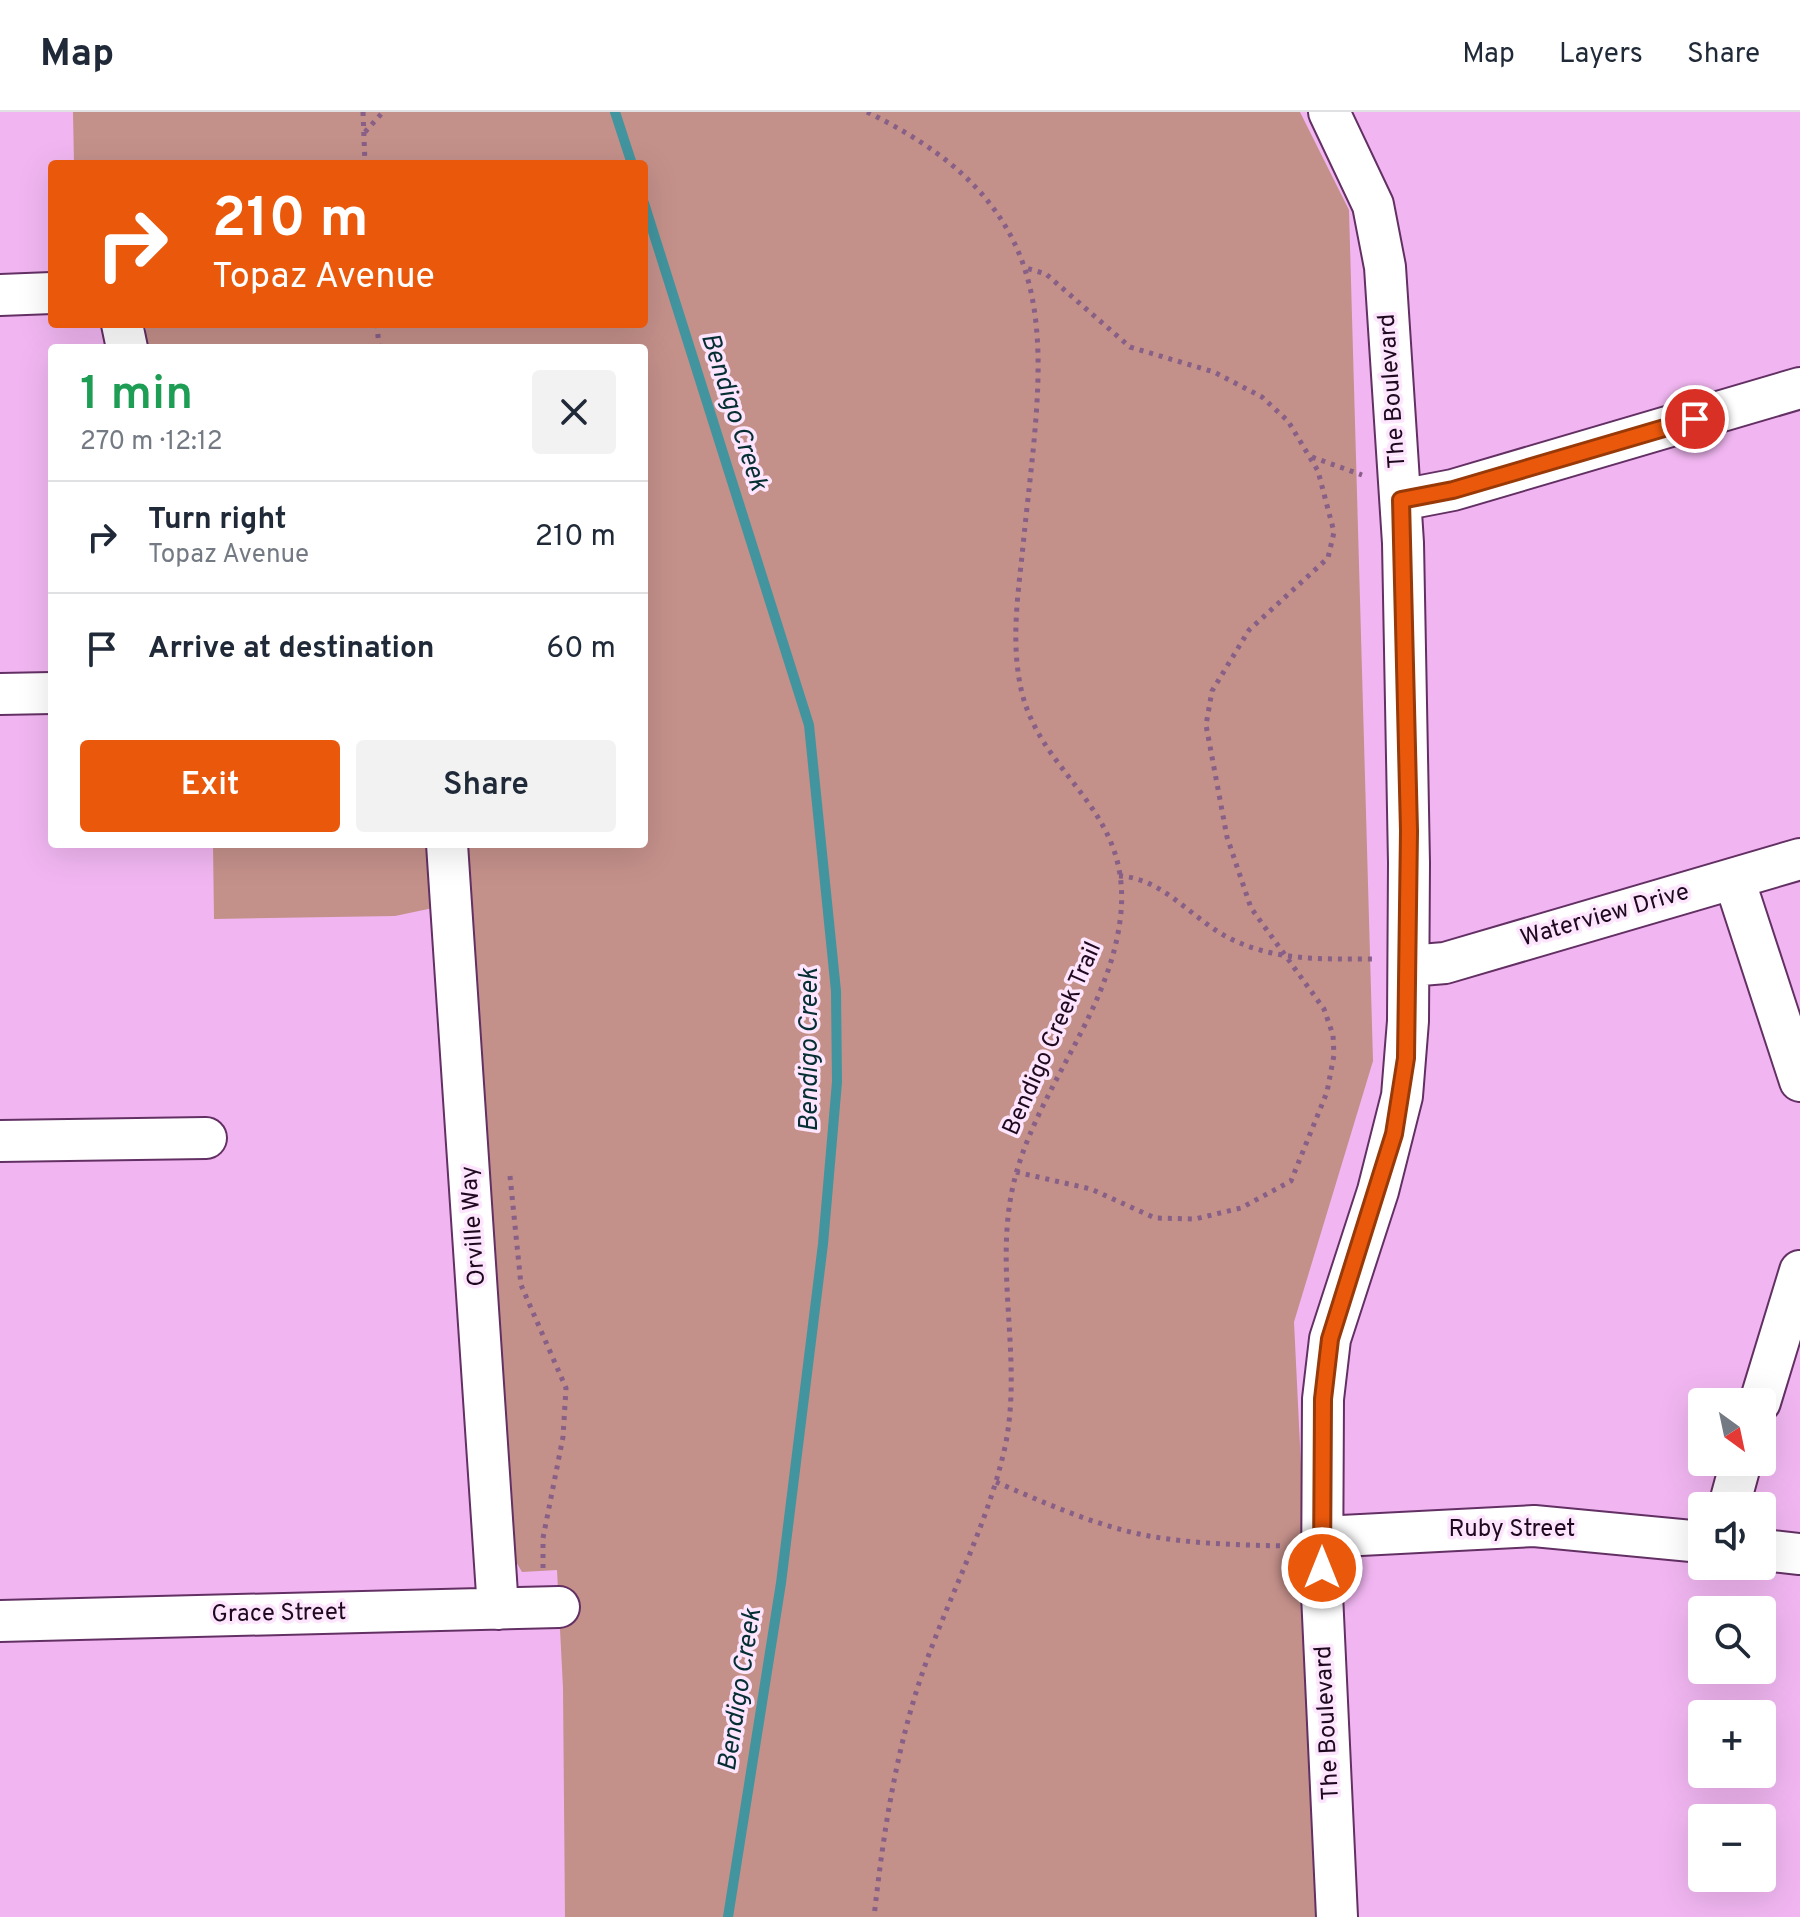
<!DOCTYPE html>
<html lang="en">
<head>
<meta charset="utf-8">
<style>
  body { margin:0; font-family:Overpass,sans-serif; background:#f2f2f3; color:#1f2937; height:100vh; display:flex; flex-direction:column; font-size:30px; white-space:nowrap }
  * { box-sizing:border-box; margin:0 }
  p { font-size:26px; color:#747a83 }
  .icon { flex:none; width:44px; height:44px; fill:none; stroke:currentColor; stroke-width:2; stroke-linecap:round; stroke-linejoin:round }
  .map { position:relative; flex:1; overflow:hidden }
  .side { position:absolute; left:48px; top:232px; width:600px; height:504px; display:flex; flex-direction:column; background:#fff; border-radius:8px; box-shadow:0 8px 32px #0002 }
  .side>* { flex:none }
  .guide { position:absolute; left:48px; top:48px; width:600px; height:168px; border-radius:8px; box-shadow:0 8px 32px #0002; background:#ea580c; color:#fff; overflow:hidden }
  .needle { width:52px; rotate:147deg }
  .fabs { position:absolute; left:1688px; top:1276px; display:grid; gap:16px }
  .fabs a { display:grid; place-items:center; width:88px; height:88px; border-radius:8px; background:#fff; box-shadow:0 8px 32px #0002; font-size:40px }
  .pin { position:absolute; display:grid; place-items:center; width:68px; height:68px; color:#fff; margin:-34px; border:4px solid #fff; border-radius:50%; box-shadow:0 2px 8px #0007 }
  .me { position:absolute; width:88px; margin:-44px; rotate:0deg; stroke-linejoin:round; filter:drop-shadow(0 0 6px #0008) }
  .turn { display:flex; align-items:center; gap:28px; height:168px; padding:0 32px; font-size:36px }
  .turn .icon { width:104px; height:104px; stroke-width:2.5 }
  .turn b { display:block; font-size:56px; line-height:68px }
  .round { display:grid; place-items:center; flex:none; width:84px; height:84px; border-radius:8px; background:#f2f2f3 }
  .headline { display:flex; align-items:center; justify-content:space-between; height:136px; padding:0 32px }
  h1 { font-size:48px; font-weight:600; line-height:60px; color:#1e9e55 }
  .action { display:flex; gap:16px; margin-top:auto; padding:16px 32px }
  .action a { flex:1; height:92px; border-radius:8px; background:#ea580c; color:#fff; font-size:32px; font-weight:600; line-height:92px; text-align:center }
  .action a+a { background:#f2f2f3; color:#1f2937 }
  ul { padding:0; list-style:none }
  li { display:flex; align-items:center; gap:24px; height:112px; padding:0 32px; border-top:2px solid #e0e1e3 }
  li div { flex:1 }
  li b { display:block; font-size:30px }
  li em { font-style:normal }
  header { display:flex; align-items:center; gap:48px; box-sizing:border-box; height:112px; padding:0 40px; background:#fff; border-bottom:2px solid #e0e1e3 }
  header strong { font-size:38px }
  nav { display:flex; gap:44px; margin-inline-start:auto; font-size:28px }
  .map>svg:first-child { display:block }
</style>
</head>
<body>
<header>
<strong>Map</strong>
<nav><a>Map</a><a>Layers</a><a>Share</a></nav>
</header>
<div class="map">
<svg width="1800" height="1805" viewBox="0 0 1800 1805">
  <rect width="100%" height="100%" fill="#f1b6f1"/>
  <path fill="#c4908a" d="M73,0H1300L1349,98L1373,949L1294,1210L1323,1805H565L563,1576L557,1458L522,1460L511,1441L462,732H644V236H146V212H644V52H74Z
    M213,732H429L433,796L395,804L214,807Z"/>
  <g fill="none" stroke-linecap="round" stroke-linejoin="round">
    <path stroke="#42949e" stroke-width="10" d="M615,0L632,52
      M644,91L809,613L836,879L837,970L823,1132L781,1471L728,1805"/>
    <g stroke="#633064" stroke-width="44">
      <path id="minor" d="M1329,0L1373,93L1385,155L1403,431L1409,751L1408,909L1402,984L1378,1079L1330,1227L1323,1287L1322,1482L1337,1805
        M0,183L52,181
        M122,212L127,236
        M1401,388L1453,378L1800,276
        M0,582L52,581
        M447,732L498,1497
        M1734,767L1800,969
        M1409,854L1445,851L1800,747
        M0,1029L206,1026
        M1760,1290L1800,1159
        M1729,1394L1741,1350
        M1322,1425L1534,1414L1702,1430
        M1762,1438L1800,1442
        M0,1509L559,1495"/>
    </g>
    <path stroke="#875f87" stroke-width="5" stroke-dasharray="4 6" stroke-linecap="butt" d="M363,0L365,52
      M867,0C1082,104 1041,244 1022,444C1017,489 1011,536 1022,581C1044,668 1135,698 1120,809C1108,900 1040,975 1016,1062C991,1151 1024,1245 1005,1335C987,1416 947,1487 921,1565C895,1643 883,1724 874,1805
      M365,20L383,0
      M377,212L379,236
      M1312,345L1362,363
      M1119,764C1164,766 1192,808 1231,827C1276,849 1323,847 1372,847
      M1016,1060L1091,1077L1155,1106L1195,1107L1241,1096L1291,1069L1327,980L1334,943L1333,923L1324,897L1251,796L1227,725L1206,613L1212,579L1249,518L1328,446L1334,420L1318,359L1288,309L1262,285L1214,260L1130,235L1046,162L1026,156
      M510,1064L521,1173L566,1276L563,1325L543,1426V1461
      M996,1370C1045,1391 1096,1414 1149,1424C1194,1432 1240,1433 1286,1434"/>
    <use href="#minor" stroke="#fff" stroke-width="40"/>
  </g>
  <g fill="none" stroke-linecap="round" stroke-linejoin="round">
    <g stroke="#983908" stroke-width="20">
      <path id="route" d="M1322,1456L1323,1287L1330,1227L1394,1022L1406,946L1409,719L1401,388L1453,378L1695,307"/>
    </g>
    <use href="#route" stroke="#ea580c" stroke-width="14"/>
  </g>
  <g text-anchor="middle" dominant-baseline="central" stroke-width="7" stroke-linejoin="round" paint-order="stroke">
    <g font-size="24" fill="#1e091f" stroke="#fde5fd">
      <text transform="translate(1393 279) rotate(-94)">The Boulevard</text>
      <text transform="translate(1605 804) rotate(-16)">Waterview Drive</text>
      <text transform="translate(1053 927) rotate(-66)">Bendigo Creek Trail</text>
      <text transform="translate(474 1114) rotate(-94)">Orville Way</text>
      <text x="1512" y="1418">Ruby Street</text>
      <text transform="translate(279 1502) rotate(-1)">Grace Street</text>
      <text transform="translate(1328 1611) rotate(-93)">The Boulevard</text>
    </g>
    <g font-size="26" font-style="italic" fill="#062f34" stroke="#fde5fd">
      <text transform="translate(733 300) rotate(72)">Bendigo Creek</text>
      <text transform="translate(810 938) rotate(-90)">Bendigo Creek</text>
      <text transform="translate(741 1578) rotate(-81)">Bendigo Creek</text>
    </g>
  </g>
</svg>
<div class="fabs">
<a><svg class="needle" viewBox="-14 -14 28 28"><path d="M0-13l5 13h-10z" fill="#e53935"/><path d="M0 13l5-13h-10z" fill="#747a83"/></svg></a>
<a><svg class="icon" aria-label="sound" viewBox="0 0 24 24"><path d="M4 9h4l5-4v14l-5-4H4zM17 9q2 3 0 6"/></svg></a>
<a><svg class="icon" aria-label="search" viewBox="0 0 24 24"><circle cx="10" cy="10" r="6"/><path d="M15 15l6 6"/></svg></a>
<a>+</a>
<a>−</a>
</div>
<div class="pin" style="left:1695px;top:307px;background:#d93025"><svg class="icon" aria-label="arrive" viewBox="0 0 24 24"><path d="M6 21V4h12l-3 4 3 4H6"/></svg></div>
<svg class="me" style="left:1322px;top:1456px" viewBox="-20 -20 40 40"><circle r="17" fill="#ea580c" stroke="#fff" stroke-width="3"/><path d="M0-11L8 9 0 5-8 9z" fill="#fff"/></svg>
<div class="guide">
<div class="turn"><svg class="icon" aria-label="right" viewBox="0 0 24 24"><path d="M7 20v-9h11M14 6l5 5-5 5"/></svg><div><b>210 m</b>Topaz Avenue</div></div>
</div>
<section class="side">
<div class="headline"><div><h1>1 min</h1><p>270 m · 12:12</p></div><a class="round"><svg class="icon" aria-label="close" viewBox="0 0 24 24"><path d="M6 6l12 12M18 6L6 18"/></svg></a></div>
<ul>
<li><svg class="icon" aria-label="right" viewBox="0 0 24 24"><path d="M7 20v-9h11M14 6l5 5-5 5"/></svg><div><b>Turn right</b><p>Topaz Avenue</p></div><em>210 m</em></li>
<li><svg class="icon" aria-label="arrive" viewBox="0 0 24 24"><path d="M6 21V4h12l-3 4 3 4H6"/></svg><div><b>Arrive at destination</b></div><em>60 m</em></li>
</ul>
<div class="action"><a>Exit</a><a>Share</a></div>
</section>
</div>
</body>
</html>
